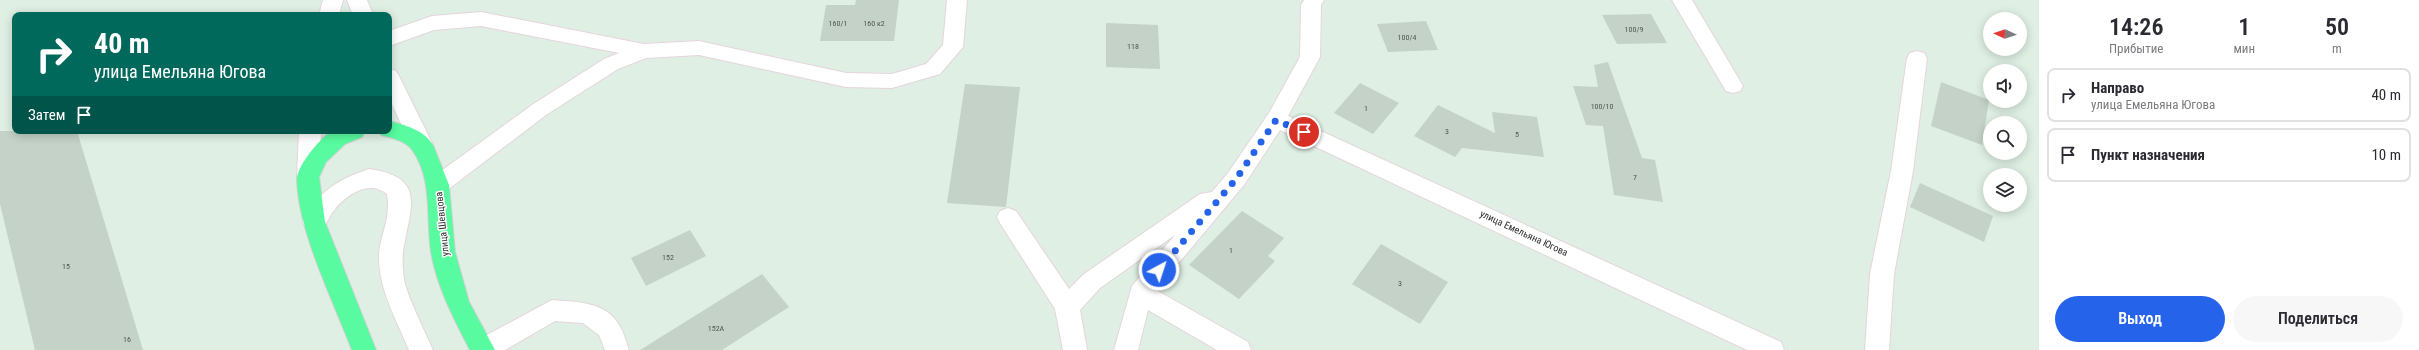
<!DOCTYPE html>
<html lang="ru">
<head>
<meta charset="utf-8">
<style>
  body { margin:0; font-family:"Roboto Condensed",sans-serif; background:#f7f7f7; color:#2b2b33; height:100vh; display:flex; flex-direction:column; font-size:15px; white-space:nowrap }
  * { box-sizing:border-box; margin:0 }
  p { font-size:13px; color:#7c7c81 }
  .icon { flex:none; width:22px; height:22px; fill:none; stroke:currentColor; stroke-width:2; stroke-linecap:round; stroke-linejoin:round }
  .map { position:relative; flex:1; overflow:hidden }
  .drawer { display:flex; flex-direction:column; background:#fff; width:380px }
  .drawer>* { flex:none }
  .top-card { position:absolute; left:12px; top:12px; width:380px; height:122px; border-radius:8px; box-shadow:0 2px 10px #0003; background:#00695c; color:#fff; overflow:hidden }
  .needle { width:26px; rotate:274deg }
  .fabs { position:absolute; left:1983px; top:12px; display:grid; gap:8px }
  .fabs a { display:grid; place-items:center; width:44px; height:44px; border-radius:50%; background:#fff; box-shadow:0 2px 10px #0003; font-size:20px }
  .pin { position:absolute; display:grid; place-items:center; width:34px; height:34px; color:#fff; margin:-17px; border:2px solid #fff; border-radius:50%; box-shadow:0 1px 4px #0007 }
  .me { position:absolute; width:44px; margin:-22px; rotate:40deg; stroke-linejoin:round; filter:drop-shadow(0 0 3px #0008) }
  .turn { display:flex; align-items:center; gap:14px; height:84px; padding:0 16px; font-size:18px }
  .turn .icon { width:52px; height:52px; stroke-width:2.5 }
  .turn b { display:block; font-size:28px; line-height:34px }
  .then { display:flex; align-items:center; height:38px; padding:0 16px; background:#0003; gap:8px; font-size:15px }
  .eta { display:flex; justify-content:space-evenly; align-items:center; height:68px; text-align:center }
  .eta b { font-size:24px; font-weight:600; line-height:28px }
  .action { display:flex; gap:8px; margin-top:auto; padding:8px 16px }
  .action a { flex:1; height:46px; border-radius:24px; background:#2563eb; color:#fff; font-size:16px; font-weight:600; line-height:46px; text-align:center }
  .action a+a { background:#f7f7f7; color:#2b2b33 }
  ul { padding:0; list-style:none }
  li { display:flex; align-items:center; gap:12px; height:54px; margin:0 8px 6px; padding:0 8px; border:2px solid #e1e1e2; border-radius:8px }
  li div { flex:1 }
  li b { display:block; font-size:15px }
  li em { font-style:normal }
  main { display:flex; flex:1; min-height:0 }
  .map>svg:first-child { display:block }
</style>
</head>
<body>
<main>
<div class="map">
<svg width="2039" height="350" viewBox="0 0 2039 350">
  <rect width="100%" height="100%" fill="#dfefe3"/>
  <path fill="#c4d2c7" d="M856,0H899L894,41H820L826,5H855Z
    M1651,14L1667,43L1617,44L1602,15Z
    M1426,21L1438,50L1388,52L1377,24Z
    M1106,23L1158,25L1160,69L1106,67Z
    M1608,62L1642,158L1655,160L1663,202L1614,195L1603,126L1586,125L1573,86L1598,87L1594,65Z
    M1941,82L1989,100L1982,145L1931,126Z
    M1360,83L1399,103L1373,134L1334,113Z
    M965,84L1020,87L1006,207L947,203Z
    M1438,105L1495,133L1492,112L1537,117L1544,157L1462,148L1455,157L1414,136Z
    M0,131H77L143,350H35L0,204Z
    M1920,183L1993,216L1984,242L1910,207Z
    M1242,211L1284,238L1268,256L1275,261L1239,299L1189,265Z
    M690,230L706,256L646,286L631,258Z
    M1381,244L1448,282L1420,324L1352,284Z
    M762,274L789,307L722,350H640Z"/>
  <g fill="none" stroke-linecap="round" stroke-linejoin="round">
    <g stroke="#e6d4dd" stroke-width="2">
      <path id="minor" d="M323,0H343L339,15H319Z
        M347,0H367L373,15H353Z
        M947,0H967L963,47L940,74L892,88L846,87L699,55L646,58L618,69L546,115L446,191L438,194L430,191L427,185L430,179L532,105L604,59L619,53L481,26L434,30L389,46V31L432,16L481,12L644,44L699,41L846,73L892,74L926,64L943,45Z
        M1304,0H1324L1321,5L1320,57L1288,116L1781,342L1784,350H1747L1280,130L1244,185L1156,290L1248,342L1251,350H1217L1148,310L1138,350H1114L1132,286L1175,235L1100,288L1080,310L1087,350H1063L1055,309L1000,223L997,217L1000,211L1008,208L1016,211L1069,289L1084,274L1200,194L1212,192L1228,173L1269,113L1300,57L1301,5Z
        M1672,0H1692L1743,86L1740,91L1733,93L1726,91Z
        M1917,51L1924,53L1927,58L1913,171L1894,274L1889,350H1865L1870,274L1891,171L1907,58L1910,53Z
        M389,69L396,71L399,76L433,145L430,151L422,153L414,151L411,145L389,98Z
        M299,131H321L319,177L316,183L308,186L300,183L297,177Z
        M369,169C429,177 409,210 403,252C402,260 403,271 404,279C406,294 426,334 433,350H409C396,319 378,288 379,254C381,232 391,219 387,194C370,180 348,193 335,209C330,214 327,225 321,229C315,232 311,230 306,228L303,222C319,191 337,180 369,169Z
        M552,300C574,302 603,301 617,322C623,330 626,341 629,350H605L599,335L583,323L555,321L505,350H471L474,342Z"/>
    </g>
    <g stroke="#d1d1d1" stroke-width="2">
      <path id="major" d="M389,121C405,125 424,130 433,145L449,185L455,252L469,302L495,350H470C454,319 437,287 431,252C426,218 433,180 413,151C407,141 392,138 381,135L379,131H389Z
        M333,131H365L362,137L345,144L326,162L319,177L325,222L376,350H352C333,300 298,231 297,179C297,166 321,136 333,131Z"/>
    </g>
    <use href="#minor" fill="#fff" fill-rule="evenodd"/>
    <use href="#major" fill="#58fb9f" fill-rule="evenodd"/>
  </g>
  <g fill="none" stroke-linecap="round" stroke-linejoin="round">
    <path stroke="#2563eb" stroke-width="7" stroke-dasharray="0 12.6" d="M1159,270L1236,179L1276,120L1304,132"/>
  </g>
  <g text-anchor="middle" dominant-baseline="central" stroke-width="3" stroke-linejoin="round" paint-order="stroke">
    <g font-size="8" fill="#535654">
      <text x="838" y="23">160/1</text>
      <text x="874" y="23">160 к2</text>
      <text x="1634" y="29">100/9</text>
      <text x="1407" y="37">100/4</text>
      <text x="1133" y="46">118</text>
      <text x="1602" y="106">100/10</text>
      <text x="1366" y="108">1</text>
      <text x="1447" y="131">3</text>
      <text x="1517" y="134">5</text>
      <text x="1635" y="177">7</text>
      <text x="1231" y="250">1</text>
      <text x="668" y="257">152</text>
      <text x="66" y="266">15</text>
      <text x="1400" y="283">3</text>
      <text x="716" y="328">152А</text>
      <text x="127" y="339">16</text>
    </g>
    <g font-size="10" fill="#2d2d2d" stroke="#fff">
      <text transform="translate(442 224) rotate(-96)">улица Шевцова</text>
      <text transform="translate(1524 233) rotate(25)">улица Емельяна Югова</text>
    </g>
  </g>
</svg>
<div class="fabs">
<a><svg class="needle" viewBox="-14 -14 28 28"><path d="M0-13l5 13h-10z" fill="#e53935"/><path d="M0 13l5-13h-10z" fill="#7c7c81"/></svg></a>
<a><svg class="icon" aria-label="sound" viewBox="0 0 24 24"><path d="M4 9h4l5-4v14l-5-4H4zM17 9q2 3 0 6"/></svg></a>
<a><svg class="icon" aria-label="search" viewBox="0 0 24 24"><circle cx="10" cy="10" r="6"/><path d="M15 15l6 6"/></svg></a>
<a><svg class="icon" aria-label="layers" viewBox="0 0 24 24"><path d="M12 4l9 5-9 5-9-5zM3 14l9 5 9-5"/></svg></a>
</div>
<div class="pin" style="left:1304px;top:132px;background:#d93025"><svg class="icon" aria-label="arrive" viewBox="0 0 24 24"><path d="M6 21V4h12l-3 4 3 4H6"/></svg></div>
<svg class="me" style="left:1159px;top:270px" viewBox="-20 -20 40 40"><circle r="17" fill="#2563eb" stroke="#fff" stroke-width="3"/><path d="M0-11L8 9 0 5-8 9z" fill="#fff"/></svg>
<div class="top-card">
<div class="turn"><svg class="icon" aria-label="right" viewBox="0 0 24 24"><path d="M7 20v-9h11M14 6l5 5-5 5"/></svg><div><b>40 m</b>улица Емельяна Югова</div></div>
<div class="then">Затем<svg class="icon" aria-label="arrive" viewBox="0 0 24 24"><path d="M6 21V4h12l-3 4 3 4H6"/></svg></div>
</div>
</div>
<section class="drawer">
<div class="eta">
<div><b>14:26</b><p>Прибытие</p></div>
<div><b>1</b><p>мин</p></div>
<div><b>50</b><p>m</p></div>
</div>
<ul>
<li><svg class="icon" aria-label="right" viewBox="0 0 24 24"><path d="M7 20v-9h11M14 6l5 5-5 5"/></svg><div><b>Направо</b><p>улица Емельяна Югова</p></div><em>40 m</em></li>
<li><svg class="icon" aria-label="arrive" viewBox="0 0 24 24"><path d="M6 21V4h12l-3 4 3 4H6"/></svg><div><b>Пункт назначения</b></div><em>10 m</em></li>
</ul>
<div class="action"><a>Выход</a><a>Поделиться</a></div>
</section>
</main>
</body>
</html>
